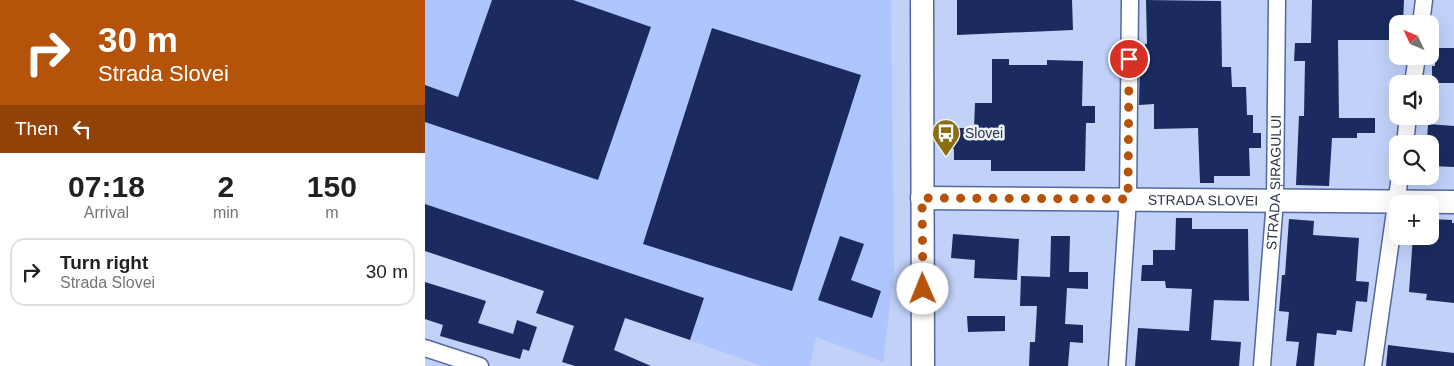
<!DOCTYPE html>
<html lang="en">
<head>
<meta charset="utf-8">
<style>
  body { margin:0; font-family:Arial,sans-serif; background:#f6f6f6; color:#202124; height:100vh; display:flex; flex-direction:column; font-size:19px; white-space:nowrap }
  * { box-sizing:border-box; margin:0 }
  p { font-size:16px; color:#757577 }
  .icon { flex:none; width:28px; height:28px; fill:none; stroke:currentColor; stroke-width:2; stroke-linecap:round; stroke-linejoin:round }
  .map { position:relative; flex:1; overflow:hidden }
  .side { display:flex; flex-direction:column; background:#fff; width:425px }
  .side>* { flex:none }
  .guide { background:#b45309; color:#fff; overflow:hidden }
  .needle { width:32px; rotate:314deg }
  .fabs { position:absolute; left:964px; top:15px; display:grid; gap:10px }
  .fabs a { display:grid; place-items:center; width:50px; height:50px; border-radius:10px; background:#fff; box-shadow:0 5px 20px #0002; font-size:25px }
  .pin { position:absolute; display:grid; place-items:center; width:42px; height:42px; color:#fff; margin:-21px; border:2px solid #fff; border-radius:50%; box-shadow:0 1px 5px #0007 }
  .me { position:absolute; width:55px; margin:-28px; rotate:359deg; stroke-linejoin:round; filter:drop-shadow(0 0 4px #0008) }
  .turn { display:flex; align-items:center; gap:18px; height:105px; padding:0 15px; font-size:22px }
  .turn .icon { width:65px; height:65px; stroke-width:2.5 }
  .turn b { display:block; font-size:35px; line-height:42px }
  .then { display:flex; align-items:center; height:48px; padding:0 15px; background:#0003; gap:10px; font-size:19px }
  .eta { display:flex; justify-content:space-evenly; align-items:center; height:85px; text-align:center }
  .eta b { font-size:30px; font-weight:600; line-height:35px }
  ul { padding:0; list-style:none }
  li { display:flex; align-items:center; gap:15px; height:68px; margin:0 10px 8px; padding:0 5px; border:2px solid #e0e0e0; border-radius:15px }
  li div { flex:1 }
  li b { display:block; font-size:19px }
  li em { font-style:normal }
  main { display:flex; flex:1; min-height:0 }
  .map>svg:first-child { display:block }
</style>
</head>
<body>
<main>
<section class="side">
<div class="guide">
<div class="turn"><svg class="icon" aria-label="right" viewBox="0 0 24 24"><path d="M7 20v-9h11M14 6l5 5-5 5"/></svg><div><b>30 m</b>Strada Slovei</div></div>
<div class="then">Then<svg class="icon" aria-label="left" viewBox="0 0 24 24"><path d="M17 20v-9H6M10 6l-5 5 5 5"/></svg></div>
</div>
<div class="eta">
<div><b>07:18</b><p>Arrival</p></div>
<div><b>2</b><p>min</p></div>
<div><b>150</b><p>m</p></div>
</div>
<ul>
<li><svg class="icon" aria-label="right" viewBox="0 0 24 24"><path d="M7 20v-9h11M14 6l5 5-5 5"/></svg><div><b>Turn right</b><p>Strada Slovei</p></div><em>30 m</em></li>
</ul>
</section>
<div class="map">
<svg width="1029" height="366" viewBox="0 0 1029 366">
  <rect width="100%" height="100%" fill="#c1d1f8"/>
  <path fill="#afc5fe" d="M0,0H466L469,273L458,362L391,337L385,366H337L0,246Z"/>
  <path fill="#1b2b5f" d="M67,0H148L226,27L173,180L0,122V85L33,97Z
    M532,0H647L648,30L532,35Z
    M721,0L796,1L797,67H806L807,87H821L822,115H828V133H836V148H824L825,176H789V183H775L773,128L729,129V104L714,105L715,54H720V44H722Z
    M887,0H979L978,24H972V40H913L914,118H950V133H932V138H907L904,186L871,185L874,116H879L880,61H869L870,43H886Z
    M287,28L436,75L367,291L218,244Z
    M1010,48H1029V83H1007V66H1010Z
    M567,59H584V65H622V60L658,61L657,106H670V123H661L660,171H566V160H529V149H526V128H549L550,103H567Z
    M1003,124L1029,126V167L1005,166V144H1002Z
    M0,204L279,298L265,340L200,318L189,350L226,366H150L137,362L149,326L111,313L119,291L0,251Z
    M751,218H767V229H823L824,301L789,300L786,340L816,342L814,366H710L713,328L764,331L767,289L741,288L740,281H716L717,265H728V250H750Z
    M864,219L889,221L888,235L934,238L931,281L944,282L942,302L931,301L927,332L912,330L911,335L892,333L889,366H871L874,342L861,341L864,312L854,311L857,275H860Z
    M1005,219L1027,220V223H1029V303L1001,300L1002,294L984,292L988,236H1005Z
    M528,234L594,239L592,280L549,278L550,260L526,258Z
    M415,236L439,244L426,280L456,291L447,318L393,300Z
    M626,236H645L644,272H663V289L642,288L640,324L658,325V343L645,342L643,366H604L605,342H610L612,306H595L596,276L625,277Z
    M0,282L61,301L53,323L88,334L92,320L112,327L104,351L98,349L95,359L15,336L18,325L0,319Z
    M542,316H580V331L543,332Z
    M963,345L1029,353V366H961Z"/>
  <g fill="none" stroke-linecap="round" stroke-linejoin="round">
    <g stroke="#5268a1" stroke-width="19">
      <g id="street">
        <path d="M996,24L999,0"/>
        <path d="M988,84L992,56"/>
        <path d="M980,144L983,116"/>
        <path d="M0,348L55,366"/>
        <path d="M692,366L703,199L705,0"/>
        <path id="s1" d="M837,366L850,200L852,0"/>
        <path d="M948,366L975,176"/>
      </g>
    </g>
    <g stroke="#5268a1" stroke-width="25">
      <g id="secondary">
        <path d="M497,0L498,366"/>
        <path id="s2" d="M497,198L1029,202"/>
      </g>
    </g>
    <use href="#street" stroke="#fff" stroke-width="16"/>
    <use href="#secondary" stroke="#fff" stroke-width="22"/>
  </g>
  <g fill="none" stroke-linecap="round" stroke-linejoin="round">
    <path stroke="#b45309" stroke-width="9" stroke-dasharray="0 16.2" d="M498,289L497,198L703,199L704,59"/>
  </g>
  <defs>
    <g id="bus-pin" transform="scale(1.4375)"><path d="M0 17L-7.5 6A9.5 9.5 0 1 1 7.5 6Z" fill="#8c6d10" stroke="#eff2f9"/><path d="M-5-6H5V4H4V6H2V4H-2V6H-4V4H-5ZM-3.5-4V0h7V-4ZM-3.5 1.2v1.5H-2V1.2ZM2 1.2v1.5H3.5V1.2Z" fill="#fff"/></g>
  </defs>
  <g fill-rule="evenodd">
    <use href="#bus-pin" x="521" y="133"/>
  </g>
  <g text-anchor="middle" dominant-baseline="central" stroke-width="5" stroke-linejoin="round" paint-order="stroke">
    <g font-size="14" fill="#2a334d" stroke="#eff2f9" text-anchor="start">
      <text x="540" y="133">Slovei</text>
    </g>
    <g font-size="14" fill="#2a334d" stroke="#eff2f9">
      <text stroke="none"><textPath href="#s1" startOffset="184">STRADA ȘIRAGULUI</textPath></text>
      <text stroke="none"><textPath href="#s2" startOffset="281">STRADA SLOVEI</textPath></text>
    </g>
  </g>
</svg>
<div class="fabs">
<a><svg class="needle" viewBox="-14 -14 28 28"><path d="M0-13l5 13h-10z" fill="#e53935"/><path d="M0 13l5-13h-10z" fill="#757577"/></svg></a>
<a><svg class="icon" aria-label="sound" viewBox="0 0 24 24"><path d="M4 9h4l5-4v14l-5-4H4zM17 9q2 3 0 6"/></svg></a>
<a><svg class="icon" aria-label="search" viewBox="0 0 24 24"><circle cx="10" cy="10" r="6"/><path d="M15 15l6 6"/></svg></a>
<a>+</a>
</div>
<div class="pin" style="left:704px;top:59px;background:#d93025"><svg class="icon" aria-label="arrive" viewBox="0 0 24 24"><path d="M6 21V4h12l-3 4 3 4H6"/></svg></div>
<svg class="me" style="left:498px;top:289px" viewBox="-20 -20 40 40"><circle r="19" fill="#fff"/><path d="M0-13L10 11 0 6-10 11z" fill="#b45309"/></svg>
</div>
</main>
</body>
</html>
